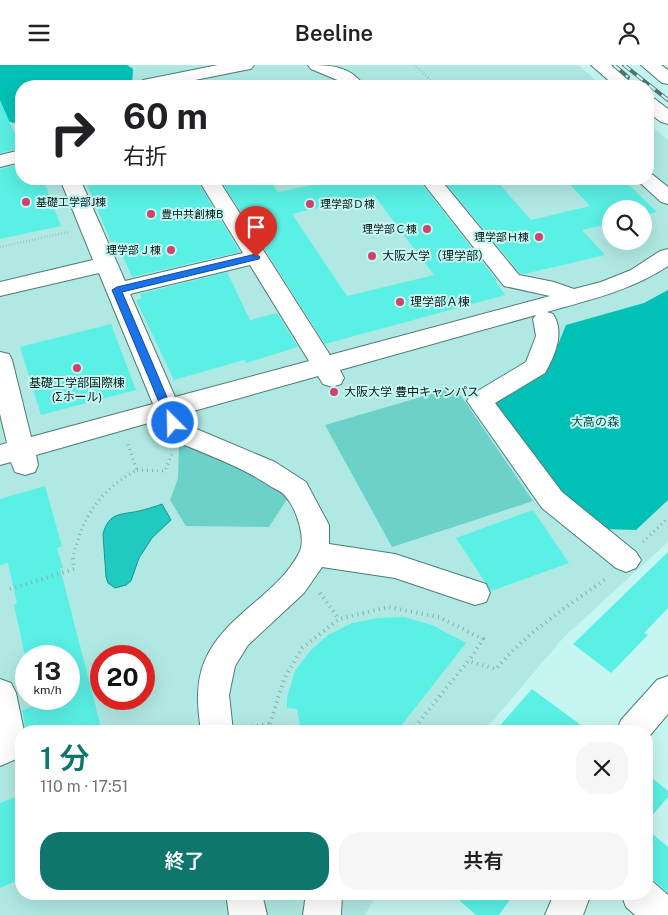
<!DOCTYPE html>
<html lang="ja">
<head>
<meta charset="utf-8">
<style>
  body { margin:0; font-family:"Public Sans","Noto Sans JP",sans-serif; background:#f6f6f6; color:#202124; height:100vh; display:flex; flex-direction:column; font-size:19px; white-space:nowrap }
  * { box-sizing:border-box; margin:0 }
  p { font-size:16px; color:#757577 }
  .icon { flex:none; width:28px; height:28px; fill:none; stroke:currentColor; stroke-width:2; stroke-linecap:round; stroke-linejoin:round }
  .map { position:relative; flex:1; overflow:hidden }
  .sheet { position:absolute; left:15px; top:660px; width:638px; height:175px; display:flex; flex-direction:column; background:#fff; border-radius:20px; box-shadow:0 5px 20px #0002 }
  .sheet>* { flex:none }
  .guide { position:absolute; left:15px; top:15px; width:639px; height:105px; border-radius:20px; box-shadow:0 5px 20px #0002; background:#fff; color:#202124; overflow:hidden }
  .controls { position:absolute; left:602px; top:135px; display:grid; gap:10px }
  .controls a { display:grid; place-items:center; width:50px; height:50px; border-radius:50%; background:#fff; box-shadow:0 5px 20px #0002; font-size:25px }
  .speed { position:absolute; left:15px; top:580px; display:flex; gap:10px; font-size:25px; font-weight:700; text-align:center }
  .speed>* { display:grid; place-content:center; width:65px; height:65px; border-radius:50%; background:#fff; box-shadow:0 5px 20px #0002; line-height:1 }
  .speed small { font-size:12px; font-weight:400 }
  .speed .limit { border:8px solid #d22; background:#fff; color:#111 }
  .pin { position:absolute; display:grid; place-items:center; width:42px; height:42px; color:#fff; margin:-51px -21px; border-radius:50% 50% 50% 0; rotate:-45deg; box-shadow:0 0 5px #0007 }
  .pin .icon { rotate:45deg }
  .me { position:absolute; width:55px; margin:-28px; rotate:337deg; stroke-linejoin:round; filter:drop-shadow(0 0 4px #0008) }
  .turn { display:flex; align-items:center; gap:18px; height:105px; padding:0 25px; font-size:22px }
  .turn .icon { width:65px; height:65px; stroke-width:2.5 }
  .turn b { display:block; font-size:35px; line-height:42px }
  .round { display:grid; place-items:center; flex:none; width:52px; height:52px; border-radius:20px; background:#f6f6f6 }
  .head { display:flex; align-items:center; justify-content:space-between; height:85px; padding:0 25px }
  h1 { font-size:30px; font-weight:600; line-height:38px; color:#0f766e }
  .button { display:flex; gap:10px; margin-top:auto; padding:10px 25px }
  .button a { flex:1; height:58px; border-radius:20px; background:#0f766e; color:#fff; font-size:20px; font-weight:600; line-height:58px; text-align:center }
  .button a+a { background:#f6f6f6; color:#202124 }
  header { display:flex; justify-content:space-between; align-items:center; height:65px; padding:0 25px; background:#fff; font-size:22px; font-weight:600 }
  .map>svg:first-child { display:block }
</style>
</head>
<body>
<header><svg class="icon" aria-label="menu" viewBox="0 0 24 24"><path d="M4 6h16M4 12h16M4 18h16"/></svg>Beeline<svg class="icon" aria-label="person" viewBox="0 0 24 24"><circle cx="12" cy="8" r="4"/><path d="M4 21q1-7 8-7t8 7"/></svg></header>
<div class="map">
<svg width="668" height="850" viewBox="0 0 668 850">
  <rect width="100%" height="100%" fill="#c6f6f1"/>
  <path fill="#b0e9e3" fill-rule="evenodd" d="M0,0H578L602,21H21V114H648V58L668,75V477L564,572L484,666H21V829H377L365,850H0ZM611,144H644V176H611ZM26,591H69V634H26ZM101,591H144V634H101Z"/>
  <path fill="#6bd1c9" d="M455,322L533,436L392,482L325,360Z
    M179,379L236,399L289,431L269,462L186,461L170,435L178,413Z"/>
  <path fill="#01c1b7" d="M0,0H127L133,4L132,21H21V60L0,54Z
    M668,225V435L636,465L603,464L562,432L492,336L552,294L566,260L644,238Z"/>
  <path fill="#21cac0" stroke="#1a958e" d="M162,439L171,455L152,473L139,493L131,516L126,520L115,523L108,518L106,512L103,469C109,447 120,450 139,446C147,444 154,442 162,439Z"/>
  <path fill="#5af0e5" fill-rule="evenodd" d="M0,35L21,83L0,88Z
    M21,99V114H43L61,161L0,174V104Z
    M85,114H196L240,187L132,212L116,176L111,177Z
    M220,114H269L278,127L341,114H418L497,216H495L505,230L325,279ZM374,130L434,210L347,231L292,149Z
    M442,114H495L531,155L590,141L565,114H623L657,147L644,150V144H611V158L582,165L605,190L524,209L520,208Z
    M227,207L250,255L277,248L298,282L246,298L244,295L174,315L136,235L142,233L140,229Z
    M111,259L136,325L41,350L20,282Z
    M45,421L62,481L57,483L63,503H60L102,666H26L22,645L36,640L35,634H69V591H25L14,540L17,539L8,498L0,500V434Z
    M533,445L569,498L491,526L456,473Z
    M668,487V543L644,568L648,570L611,608L573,579Z
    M404,552L432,560L466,578L397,666H345L322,663L313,666H301L297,644L287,643V632L295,606L310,586L328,570L352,558L378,553Z
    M532,624L589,666H495Z
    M646,708L668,726V732L646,758Z
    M21,730V814L0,823V738Z
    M646,763L668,782V828L653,815L646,812Z
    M452,829H514L499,850H476Z"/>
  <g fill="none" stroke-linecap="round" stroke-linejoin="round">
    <g stroke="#4f7b77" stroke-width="2">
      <path id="minor" d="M218,0H254L251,4L245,5L165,21H137L143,15Z
        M308,0C330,0 351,1 364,21H345L342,17L311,4Z
        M21,85V97L0,102V90Z
        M648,108L653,110L668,122V139L661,137L636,114H648Z
        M60,114H80L125,216L243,188L198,114H218L330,290L550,231L504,221L420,114H440L519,210L554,217L574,224L601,217L631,205L660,186L668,184V201C630,226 589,235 547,247L553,249C565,267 555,291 545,308L495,338L562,427L636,487L641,495L636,503L626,507L616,503L542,443L467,336L471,330L526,297L536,271L533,254L536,250L340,305L344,313L341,319L332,322L323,319L318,311L183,349L187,360L275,397L306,417L329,460V479L395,489L486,519L490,528L486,537L475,540L395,513L322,502L304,528L248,580L235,601L229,630L233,666H201C197,640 195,613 208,589C230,547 278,529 299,488C307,474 296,443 286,432C283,427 275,424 270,421C239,400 202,388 168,373L159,355L36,390L38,400L35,407L25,410L15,407L11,397L0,400V380L7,378L0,349V287L9,289L12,295L31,372L153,339L99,208L0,231V217L93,195ZM250,200L309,296L175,332L130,229Z
        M668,611V649L646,675V666H617L621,655L657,615Z
        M0,614L11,618L16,628L24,666H21V692L0,701Z
        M646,814L652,816L668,830V850H635L626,842L621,829H646Z
        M226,829H262L267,850H229Z
        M306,829H342L341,850H303Z
        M554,829H591L583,850H545Z"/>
    </g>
    <g stroke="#4f7b77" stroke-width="2">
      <path id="major" d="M591,0H611L635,21H615Z
        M648,32L655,34L668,44V59L661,57L648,47Z"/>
    </g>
    <g stroke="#4f7b77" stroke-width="2">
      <path id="highway" d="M641,0H661L668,5V19L662,18Z"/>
    </g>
    <path stroke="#87adaa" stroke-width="2.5" stroke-dasharray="0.5 2.5" stroke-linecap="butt" d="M415,0L436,21
      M0,182L68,167"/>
    <path stroke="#87adaa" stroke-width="3" stroke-dasharray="1 4" stroke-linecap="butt" d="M137,405L165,406L172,389
      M643,477L668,453
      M73,494C73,488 76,482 78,475C88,443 107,421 137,405L127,377"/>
    <path stroke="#87adaa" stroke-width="4" stroke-dasharray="1 4.5" stroke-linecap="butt" d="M10,524L74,504L73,493
      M320,528L339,554
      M246,662L270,659
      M278,666L270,659L284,614L302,583L339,554L388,542L439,552L483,574L469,596
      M412,666L468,596L496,604C527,567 568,541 607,513"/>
    <use href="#minor" fill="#fff" fill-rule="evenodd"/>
    <use href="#major" fill="#fff" fill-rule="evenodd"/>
    <use href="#highway" fill="#fff" fill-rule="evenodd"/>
    <g stroke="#54726f" stroke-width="4">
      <path id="rail" d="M614,0L628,12
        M624,0L668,35"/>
    </g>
    <use href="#rail" stroke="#c6f6f1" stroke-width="2.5" stroke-dasharray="8" stroke-linecap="butt"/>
  </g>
  <path fill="#1a73e8" stroke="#114b97" d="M256,189L260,192L259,194L122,227L178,358L173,362L169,361L112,225L117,222Z"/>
  <g fill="#d14268" stroke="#c6f6f1" stroke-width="2">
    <circle cx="26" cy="137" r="5"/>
    <circle cx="310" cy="139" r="5"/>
    <circle cx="151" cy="149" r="5"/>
    <circle cx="427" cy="164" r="5"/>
    <circle cx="539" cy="172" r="5"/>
    <circle cx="171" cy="185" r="5"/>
    <circle cx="372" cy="191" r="5"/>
    <circle cx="400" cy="237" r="5"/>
    <circle cx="77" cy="303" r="5"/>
    <circle cx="334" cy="327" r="5"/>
  </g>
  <g text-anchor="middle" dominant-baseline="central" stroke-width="4" stroke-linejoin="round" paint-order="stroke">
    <g font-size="11" fill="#081a19" stroke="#c6f6f1" text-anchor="start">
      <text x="36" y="137">基礎工学部J棟</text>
      <text x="320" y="139">理学部Ｄ棟</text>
      <text x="161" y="149">豊中共創棟B</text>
      <text x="417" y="164" text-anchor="end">理学部Ｃ棟</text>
      <text x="529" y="172" text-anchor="end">理学部Ｈ棟</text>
      <text x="161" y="185" text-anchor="end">理学部Ｊ棟</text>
    </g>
    <g font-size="12" fill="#081a19" stroke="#c6f6f1" text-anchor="start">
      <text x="382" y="191">大阪大学（理学部）</text>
      <text x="410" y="237">理学部Ａ棟</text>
      <text x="77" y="318" text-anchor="middle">基礎工学部国際棟<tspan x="77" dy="14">(Σホール)</tspan></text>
      <text x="344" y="327">大阪大学 豊中キャンパス</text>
    </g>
    <g font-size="12" fill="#0a4e4a" stroke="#c6f6f1">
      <text x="595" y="357">大高の森</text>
    </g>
  </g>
</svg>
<div class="controls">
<a><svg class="icon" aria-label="search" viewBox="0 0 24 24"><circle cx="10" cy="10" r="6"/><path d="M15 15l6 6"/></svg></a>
</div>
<div class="speed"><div>13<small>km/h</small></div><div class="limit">20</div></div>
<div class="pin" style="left:256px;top:192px;background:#d93025"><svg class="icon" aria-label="arrive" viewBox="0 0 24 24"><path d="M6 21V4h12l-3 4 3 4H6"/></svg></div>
<svg class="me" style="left:173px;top:358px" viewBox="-20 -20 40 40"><circle r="17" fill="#1a73e8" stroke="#fff" stroke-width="3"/><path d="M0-11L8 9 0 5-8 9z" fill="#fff"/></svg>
<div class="guide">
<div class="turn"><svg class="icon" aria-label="right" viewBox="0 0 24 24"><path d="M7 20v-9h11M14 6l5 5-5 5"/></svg><div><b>60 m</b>右折</div></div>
</div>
<section class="sheet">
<div class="head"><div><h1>1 分</h1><p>110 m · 17:51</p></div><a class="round"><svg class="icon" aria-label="close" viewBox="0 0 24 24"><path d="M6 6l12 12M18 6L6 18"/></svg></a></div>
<div class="button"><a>終了</a><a>共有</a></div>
</section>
</div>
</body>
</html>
